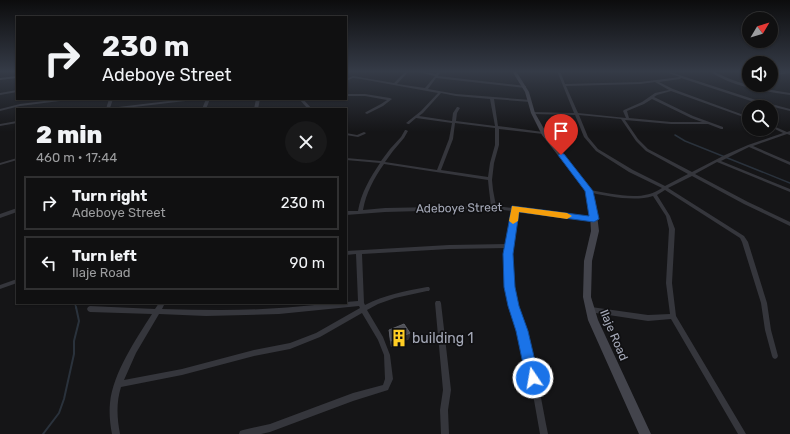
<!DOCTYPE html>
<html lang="en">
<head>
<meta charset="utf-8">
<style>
  body { margin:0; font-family:Rubik,sans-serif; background:#19191a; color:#f1f3f6; height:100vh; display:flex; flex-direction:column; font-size:15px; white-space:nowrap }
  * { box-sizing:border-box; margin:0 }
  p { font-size:13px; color:#9c9d9f }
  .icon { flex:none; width:22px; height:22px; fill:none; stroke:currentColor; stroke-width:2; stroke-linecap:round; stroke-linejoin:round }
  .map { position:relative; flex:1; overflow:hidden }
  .drawer { position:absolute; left:16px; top:108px; width:331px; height:196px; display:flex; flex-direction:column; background:#101011; border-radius:0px; box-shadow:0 1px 3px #0004,0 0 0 1px #303031 }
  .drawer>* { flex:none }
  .top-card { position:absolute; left:16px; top:16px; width:331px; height:84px; border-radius:0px; box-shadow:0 1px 3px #0004,0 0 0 1px #303031; background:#101011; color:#f1f3f6; overflow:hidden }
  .needle { width:26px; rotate:52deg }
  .controls { position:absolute; left:742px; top:12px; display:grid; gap:8px }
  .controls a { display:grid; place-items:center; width:36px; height:36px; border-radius:50%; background:#101011; box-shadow:0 1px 3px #0004,0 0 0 1px #303031; font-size:20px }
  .pin { position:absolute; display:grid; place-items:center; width:34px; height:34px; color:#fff; margin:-41px -17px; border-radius:50% 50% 50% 0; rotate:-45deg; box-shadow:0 0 4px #0007 }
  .pin .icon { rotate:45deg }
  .me { position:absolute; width:44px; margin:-22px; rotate:348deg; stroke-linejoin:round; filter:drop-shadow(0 0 3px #0008) }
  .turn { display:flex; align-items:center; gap:14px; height:84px; padding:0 20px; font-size:18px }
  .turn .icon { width:52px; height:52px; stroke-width:2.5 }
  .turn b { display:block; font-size:28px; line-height:34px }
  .round { display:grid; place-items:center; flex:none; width:42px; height:42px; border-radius:21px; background:#19191a }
  .head { display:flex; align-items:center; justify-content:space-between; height:68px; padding:0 20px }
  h1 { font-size:24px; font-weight:800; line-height:30px }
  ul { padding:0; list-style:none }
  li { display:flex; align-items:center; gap:12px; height:54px; margin:0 8px 6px; padding:0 12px; border:2px solid #303031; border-radius:0px }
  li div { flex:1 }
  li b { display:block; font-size:15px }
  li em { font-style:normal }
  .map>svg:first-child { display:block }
</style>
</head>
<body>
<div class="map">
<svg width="790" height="434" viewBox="0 0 790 434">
  <rect width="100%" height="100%" fill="#151517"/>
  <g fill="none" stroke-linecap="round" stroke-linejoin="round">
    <path stroke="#2a323c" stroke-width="1.5" d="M675,135L685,141L790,183
      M75,303L76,308"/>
    <path stroke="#2a323c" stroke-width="2" d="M43,434L59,413L64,399L74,354V341L79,321L76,307"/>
    <path fill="#35363c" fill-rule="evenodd" d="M406,71H409L397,84L425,88L435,76L414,71H421L436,74L438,71H441L438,76L526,86V88H525L436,78L428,89L456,94L531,100V102H530L494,99L498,126L543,132L545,133L543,134L499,129V145L494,163L492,180L493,190L496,206L513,208L515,206L517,207V208L594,217L597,219L594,221L517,211C514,233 509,254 511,275C513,299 522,321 529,344C537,373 542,404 548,434H540L531,383L525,357L507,290L505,275L507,248L449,249L362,254L364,303L365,305C384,295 406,291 427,287H429L430,289L429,291H427L395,298L378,304L367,310L383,337L390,355L393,379L388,390L353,401L270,432L261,434H239L240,431L243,430L270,424L353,393L383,385L385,379L384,355L378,340L362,313L320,337L290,349L254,356L182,375L121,387C116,403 117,418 120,434H112C110,424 109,413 110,403C113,373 136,339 152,314L90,312L88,311L87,309L88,307L90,306L155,309L159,303H165L162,309C201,310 240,311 279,308C301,307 323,303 346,303V302L358,301L356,254L346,255V251L449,245L507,244L512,211L494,209L385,212L346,215V211H358C361,193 370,178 380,163L346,160V158L381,161L390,149L401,137L405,130H406L408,131L404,138L393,151L385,162L437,170L449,139L452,123L416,118L409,124H408L406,123L421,111L438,93L361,79L353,78L346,81V79L353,76L394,83ZM441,93L456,96L490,99L495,126L456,121L457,113L460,108L458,107H457L453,113L452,121L419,116L423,113ZM455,123L495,128V145L490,163L488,177L441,170L453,139ZM384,164L488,180L489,190L491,206L385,208L363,210C366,193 374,178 384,164ZM359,306L360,308L316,333L290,343L254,350L182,369L124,380L136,353L159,314L206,316L279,314Z
      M557,71H560L565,84L640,82L680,77L663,71H667L756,100L790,109V111L754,102L681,78L680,79L659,82L673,89L749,117V119L671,91L657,95L654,97L693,116L723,127V129H721L708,124H671L625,120L638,139L648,149L692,172L725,155L748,145L783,133L771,127V125L787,132L790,131V135L787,134L753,146L790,162V165L749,147L721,161L790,189V192L717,162L695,174L748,202L790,222V226L744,204L692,176L668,188L744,236L748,242L767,303L771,330L778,356L777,358L775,359L773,358L772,356L765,330L761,303L742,242L740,238L665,190L657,195L670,216L675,229L672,283L676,316L746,434H738L671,319L648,321L589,312L588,310L589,308L591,307L648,315L670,314L666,283L669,229L666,216L653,196C634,202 607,196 587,192V191L589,190C612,193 641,203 662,188L629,172L596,151L584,137L575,115L532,114V112H533L574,113ZM655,82L669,90L655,93L642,102L624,110L623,111L626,118L578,113L566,86L640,84ZM652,99L691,118L702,122H671L629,118L627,111L644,104ZM579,115L621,119L636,141L646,151L688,174L665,186L633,170L598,149L588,137Z
      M579,71H638L637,72H580Z
      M713,71C737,84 763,89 790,93V95C764,91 734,87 712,73V71Z
      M790,71V73L771,76V74Z
      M17,90V92L0,95V93Z
      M346,94H365L390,98L392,99L383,106L367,114L365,113L366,112L381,104L387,100L365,96H346Z
      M60,99H70L68,100L20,106L0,111V109L20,104Z
      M109,99H113L110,108L185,99H196L194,100L117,109H106Z
      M206,99H210L206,109H202Z
      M256,99H260L258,109H254Z
      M299,99H303L312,109H308Z
      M17,121V123L0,126V124Z
      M364,132L366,133L365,134L358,137L346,135V133L357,135Z
      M17,158V160L0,165V163Z
      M17,208V212L0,218V214Z
      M17,279V283L0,289V285Z
      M436,301H440L441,303L451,390L448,410L449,434H441L440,410L443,390L435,303Z"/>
    <path fill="#43444c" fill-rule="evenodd" d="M512,71H516L529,92L535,113L547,134L591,190L595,199L599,231L592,261L591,297L598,320L651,434H639L588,320L583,297L584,261L591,231L589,199L586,191L542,135L531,113L525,92Z
      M17,76V78L0,80V78Z"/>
  </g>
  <path fill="#45464c" d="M389,330L410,333L409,339L391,347L389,336Z"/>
  <path fill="#2e2e32" d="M410,333L409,339L391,347V341Z"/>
  <path fill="#505158" stroke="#5d5f67" d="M404,324L410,333L391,341L389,330Z"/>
  <linearGradient id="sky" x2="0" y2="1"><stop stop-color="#0c0c0d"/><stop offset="0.54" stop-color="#353b47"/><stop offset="1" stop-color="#353b47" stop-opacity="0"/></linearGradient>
  <rect width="790" height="132" fill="url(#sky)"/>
  <path fill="#1a73e8" stroke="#114b97" d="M561,153L564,154L593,191L599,219L594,222L519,212L513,254L515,287L519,306L528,331L539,378L538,383L533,384L528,383L526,378L516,331L508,306L504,287L503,254L512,206L589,216L585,191L558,155Z"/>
  <path fill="#f59e0b" d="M512,206L567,213L572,216L567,219L519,212L518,221L513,224L509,221Z"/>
  <defs>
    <g id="building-bare" transform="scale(1.38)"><path d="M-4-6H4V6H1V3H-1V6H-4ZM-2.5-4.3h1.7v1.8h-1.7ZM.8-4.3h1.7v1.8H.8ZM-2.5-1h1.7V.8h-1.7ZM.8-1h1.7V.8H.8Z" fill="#ffce24" stroke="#101012" stroke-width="2.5" paint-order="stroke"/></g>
  </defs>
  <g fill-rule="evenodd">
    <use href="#building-bare" x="399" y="338"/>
  </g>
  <g text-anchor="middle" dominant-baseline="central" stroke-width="3.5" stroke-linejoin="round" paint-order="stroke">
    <g font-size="12" fill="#a5a9b8" stroke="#101012">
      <text transform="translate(459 208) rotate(-1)">Adeboye Street</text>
      <text transform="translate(614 335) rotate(67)">Ilaje Road</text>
    </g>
    <g font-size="14" fill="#a5a9b8" stroke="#101012" text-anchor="start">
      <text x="412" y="338">building 1</text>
    </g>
  </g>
</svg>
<div class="controls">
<a><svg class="needle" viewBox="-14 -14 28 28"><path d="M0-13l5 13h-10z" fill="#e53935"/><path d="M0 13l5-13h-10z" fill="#9c9d9f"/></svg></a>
<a><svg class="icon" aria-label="sound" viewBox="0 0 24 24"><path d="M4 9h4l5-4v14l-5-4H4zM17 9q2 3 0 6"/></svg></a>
<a><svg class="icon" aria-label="search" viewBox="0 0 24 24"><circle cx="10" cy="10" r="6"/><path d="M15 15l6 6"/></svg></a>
</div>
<div class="pin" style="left:561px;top:155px;background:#d93025"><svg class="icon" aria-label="arrive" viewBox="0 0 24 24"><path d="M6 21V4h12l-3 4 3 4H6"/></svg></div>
<svg class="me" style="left:533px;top:378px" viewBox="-20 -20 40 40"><circle r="17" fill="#1a73e8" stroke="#fff" stroke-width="3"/><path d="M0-11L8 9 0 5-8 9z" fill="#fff"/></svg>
<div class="top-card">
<div class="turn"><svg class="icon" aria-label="right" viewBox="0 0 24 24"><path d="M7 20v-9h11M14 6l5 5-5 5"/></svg><div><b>230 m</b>Adeboye Street</div></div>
</div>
<section class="drawer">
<div class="head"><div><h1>2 min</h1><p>460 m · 17:44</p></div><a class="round"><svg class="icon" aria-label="close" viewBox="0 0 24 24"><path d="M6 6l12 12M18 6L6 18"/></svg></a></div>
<ul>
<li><svg class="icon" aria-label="right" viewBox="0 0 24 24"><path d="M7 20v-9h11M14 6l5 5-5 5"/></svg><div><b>Turn right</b><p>Adeboye Street</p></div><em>230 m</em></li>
<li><svg class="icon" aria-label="left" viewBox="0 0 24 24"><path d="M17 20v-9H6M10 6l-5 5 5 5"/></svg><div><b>Turn left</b><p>Ilaje Road</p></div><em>90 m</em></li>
</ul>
</section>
</div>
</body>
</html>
